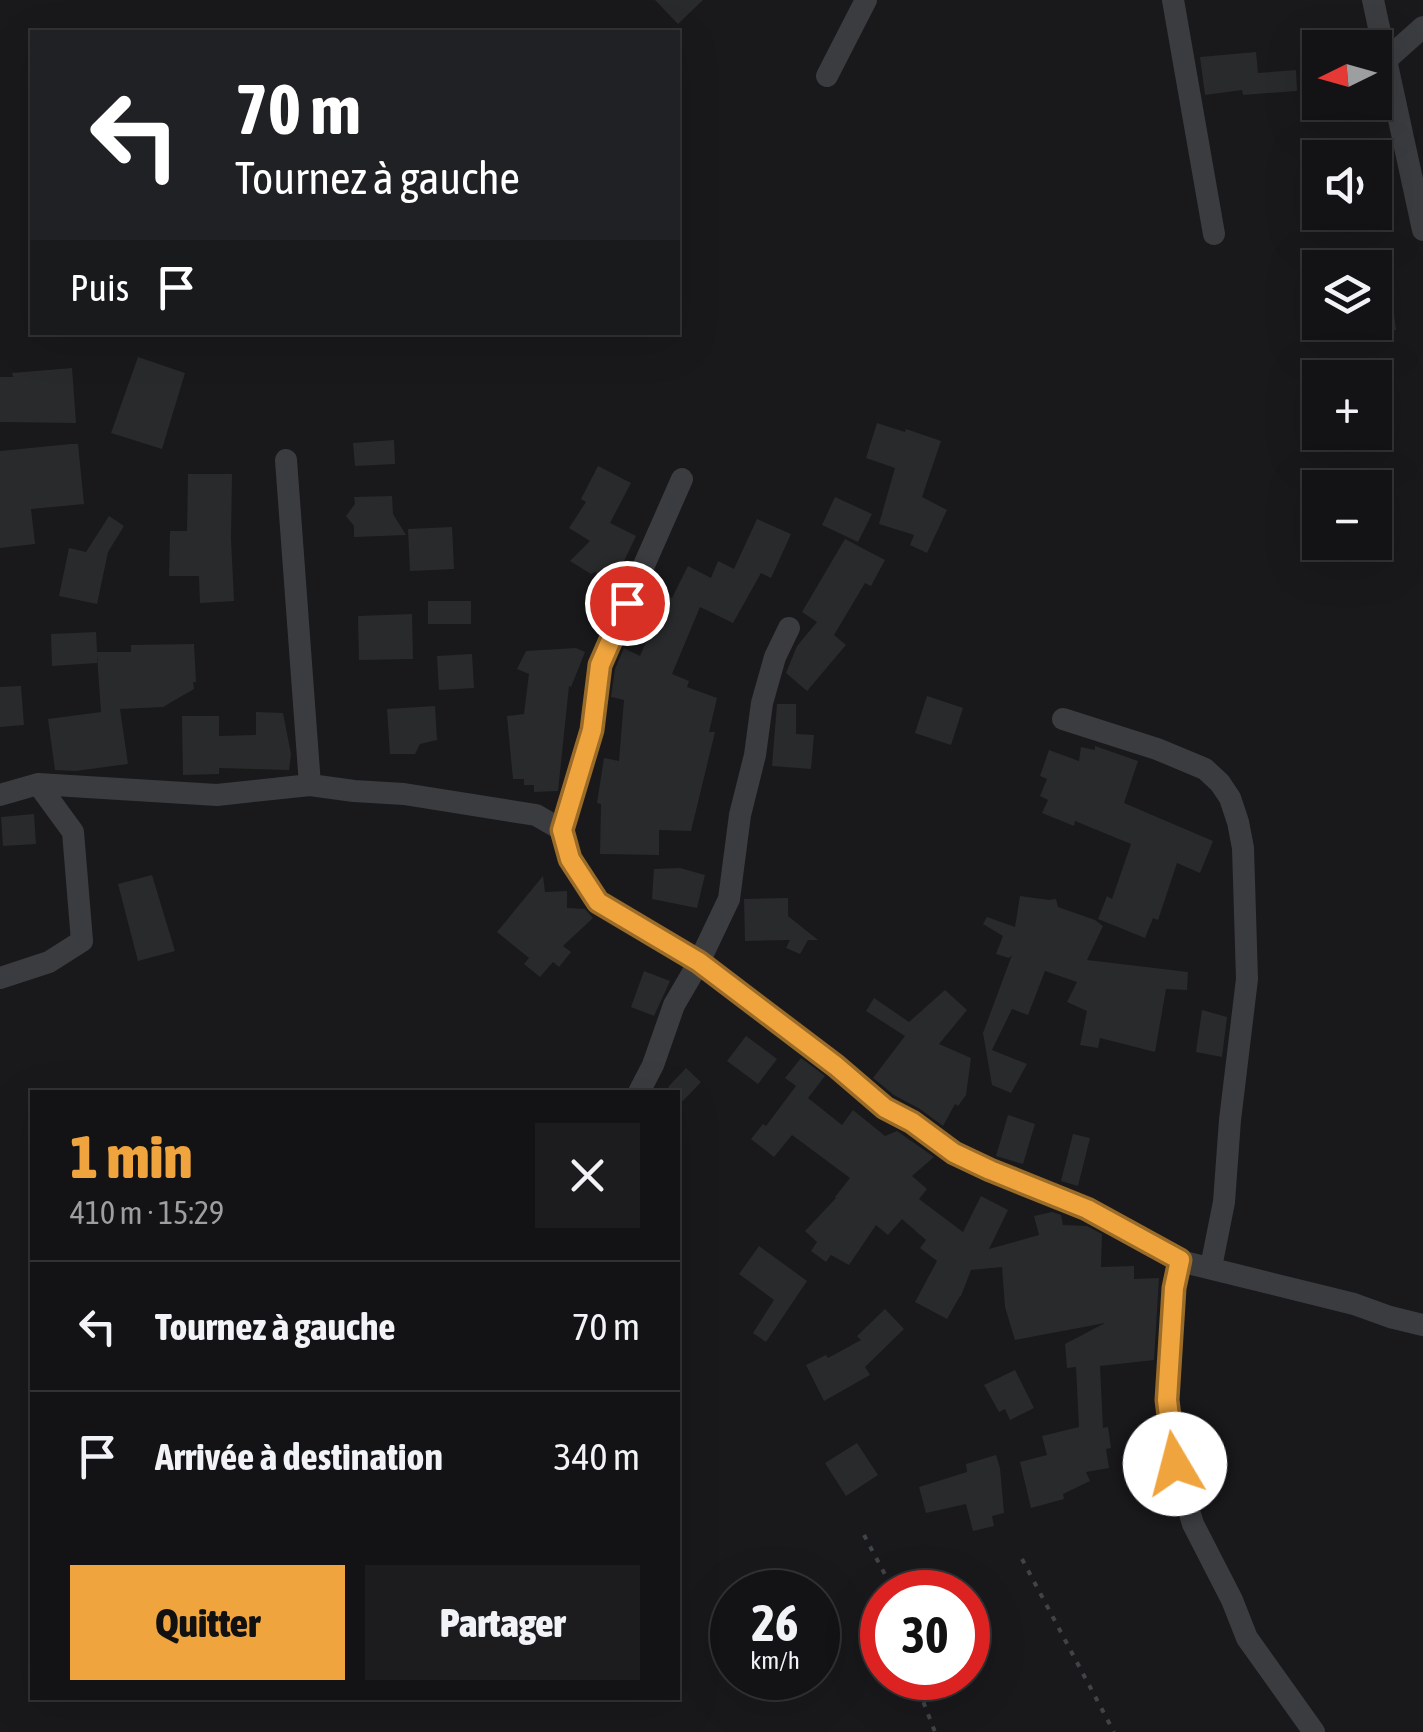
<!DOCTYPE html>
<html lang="fr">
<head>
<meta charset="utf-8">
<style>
  body { margin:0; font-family:"Asap Condensed",sans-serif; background:#1c1c1e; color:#f1f3f6; height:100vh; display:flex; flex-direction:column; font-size:38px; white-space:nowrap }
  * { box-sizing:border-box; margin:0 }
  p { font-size:32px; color:#9d9ea0 }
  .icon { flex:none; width:55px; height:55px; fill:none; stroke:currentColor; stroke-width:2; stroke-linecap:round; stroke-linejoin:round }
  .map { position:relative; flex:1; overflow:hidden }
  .sheet { position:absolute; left:30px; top:1090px; width:650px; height:610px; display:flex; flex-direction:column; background:#131315; border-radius:0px; box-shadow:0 10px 40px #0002,0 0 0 2px #323234 }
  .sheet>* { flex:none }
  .top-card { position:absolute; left:30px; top:30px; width:650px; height:305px; border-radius:0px; box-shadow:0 10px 40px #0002,0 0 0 2px #323234; background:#202124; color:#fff; overflow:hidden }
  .needle { width:65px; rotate:265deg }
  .buttons { position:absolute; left:1302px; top:30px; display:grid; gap:20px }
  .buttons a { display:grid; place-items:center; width:90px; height:90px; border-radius:0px; background:#131315; box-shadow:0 10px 40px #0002,0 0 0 2px #323234; font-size:50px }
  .speed { position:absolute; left:710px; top:1570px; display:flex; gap:20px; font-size:50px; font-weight:700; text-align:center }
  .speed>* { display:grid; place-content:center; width:130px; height:130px; border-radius:50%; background:#131315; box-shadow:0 10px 40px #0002,0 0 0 2px #323234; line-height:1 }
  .speed small { font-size:25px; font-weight:400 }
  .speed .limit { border:15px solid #d22; background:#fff; color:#111 }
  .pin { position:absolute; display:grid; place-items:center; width:85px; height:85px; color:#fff; margin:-42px; border:5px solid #fff; border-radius:50%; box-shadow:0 2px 10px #0007 }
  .me { position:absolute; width:110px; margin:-55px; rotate:352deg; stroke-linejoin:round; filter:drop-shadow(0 0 8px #0008) }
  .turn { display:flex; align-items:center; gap:35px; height:210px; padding:0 40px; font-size:45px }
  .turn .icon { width:130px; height:130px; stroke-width:2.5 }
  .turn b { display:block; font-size:70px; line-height:85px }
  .then { display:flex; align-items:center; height:95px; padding:0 40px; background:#0003; gap:20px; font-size:38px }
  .round { display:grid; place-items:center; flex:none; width:105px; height:105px; border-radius:0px; background:#1c1c1e }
  .summary { display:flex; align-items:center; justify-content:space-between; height:170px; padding:0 40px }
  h1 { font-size:60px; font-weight:800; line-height:75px; color:#efa43e }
  .button { display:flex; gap:20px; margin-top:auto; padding:20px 40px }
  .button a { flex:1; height:115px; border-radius:0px; background:#efa43e; color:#111; font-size:40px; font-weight:800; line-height:115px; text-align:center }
  .button a+a { background:#1c1c1e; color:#f1f3f6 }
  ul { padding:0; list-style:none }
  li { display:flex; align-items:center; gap:30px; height:130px; padding:0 40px; border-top:2px solid #323234 }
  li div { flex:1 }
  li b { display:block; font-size:38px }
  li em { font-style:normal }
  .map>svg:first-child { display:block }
</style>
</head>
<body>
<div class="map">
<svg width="1423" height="1732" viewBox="0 0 1423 1732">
  <rect width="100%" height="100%" fill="#19191c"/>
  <path fill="#292a2c" d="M655,0H703L678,24Z
    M1256,52L1258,73L1296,70L1297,91L1243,95L1242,90L1205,95L1200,57Z
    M1389,274L1396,330L1375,332V276Z
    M138,357L185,373L162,449L111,433Z
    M72,368L76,423L0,422V377H13L12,373Z
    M877,423L905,432L906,429L941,441L922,497L947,510L927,553L910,545L914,535L879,524L895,468L866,458Z
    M394,440L395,464L355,466L353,443Z
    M71,444H78L84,504L31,509L35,544L0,548V451Z
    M598,466L631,483L610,523L636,536L613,584L595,572L591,574L570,561L590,541L569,528L586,502L581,499Z
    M188,474H232L231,539L234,601L200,603L199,576H169L170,531H187Z
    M392,496L393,514L406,535L354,537V526L346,516L355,504L354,497Z
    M835,497L872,514L858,542L822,525Z
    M109,516L124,526L108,552L97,604L59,596L69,548L86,552Z
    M757,519L791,534L771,578L761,573L733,623L700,607L672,674L689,681L687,687L717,698L709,732H715L691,831L659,830V855L600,854L601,804L597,803L604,758L619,761L624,700L611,697L615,669L624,648L640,656L666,596L672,598L688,566L711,578L718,561L734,569Z
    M452,527L454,569L410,571L408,529Z
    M845,539L885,560L871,586L865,583L834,635L846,645L807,691L786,673L797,646L817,622L802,612Z
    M428,601H471V624H428Z
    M412,614L413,659L359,660L358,616Z
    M96,632L97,652H131V645L194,644L196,682H193L194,689L163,707L120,709L128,764L75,771L55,770L48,719L101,712L97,655V663L52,666L51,634Z
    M576,648L585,652L571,687L569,686L558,791L534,792V785H524V779H513L507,716L524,714L529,674L517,669L526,651Z
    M472,654L474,688L439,690L437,656Z
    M21,686L24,725L0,727V687Z
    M927,696L963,708L951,745L915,733Z
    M777,704H796V734L814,735L811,769L772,766Z
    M435,706L437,740L420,744L415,754H390L387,709Z
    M256,712L283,713L291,754L289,770L219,768V774L183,775L182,716H219V736L256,735Z
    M1095,746L1138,761L1124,803L1213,841L1200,873L1177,863L1158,920L1153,918L1145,938L1098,919L1107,896L1112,899L1131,844L1075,821L1074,826L1042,813L1048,800L1040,796L1047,779L1040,776L1049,750L1079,761L1081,747L1095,750Z
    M34,814L36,844L3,846L1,817Z
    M680,868L705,875L697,908L652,899L654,869Z
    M152,875L175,951L138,961L118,884Z
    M543,876L545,892L567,891V908L585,909L593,918L563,946L571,952L559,967L553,962L540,977L524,964L529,958L497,932Z
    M1020,896L1049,900L1056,899L1058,907L1095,920L1103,926L1087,960L1188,972L1187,990L1166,989L1155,1052L1100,1038L1098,1048L1080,1045L1087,1011L1067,1002L1077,982L1045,971L1028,1015L1012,1009L992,1050L1027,1064L1011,1093L992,1085L983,1033L1012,955L1009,958L996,954L1003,936L983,924L987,917L1015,927Z
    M788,898V916L818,940H808L800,954L786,948L790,940L745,941L744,899Z
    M644,971L670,981L654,1016L631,1007Z
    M945,990L967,1010L939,1044L971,1058L966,1095L958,1106L955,1104L943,1126L920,1109L894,1095L873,1078L905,1036L866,1011L874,998L909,1022Z
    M1202,1010L1227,1017L1222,1057L1196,1052Z
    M746,1036L777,1059L758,1084L727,1061Z
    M801,1058L825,1076L808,1098L842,1125L853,1110L885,1136L897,1131L934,1157L912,1176L927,1189L919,1199L963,1232L981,1196L1008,1210L989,1249L1039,1235L1034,1216L1052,1212L1061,1215L1063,1225L1087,1226L1102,1234L1101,1267L1134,1266V1279L1159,1278L1154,1360L1100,1366L1103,1428L1108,1427L1111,1448L1106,1449L1109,1468L1086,1472L1090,1481L1063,1494L1064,1499L1031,1508L1020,1462L1047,1455L1042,1436L1079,1427L1076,1367L1067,1368L1065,1344L1105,1323L1015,1340L1005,1307L1002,1267L971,1270L961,1296H960L947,1319L915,1302L937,1261L920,1248L926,1240L902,1219L888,1235L876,1225L849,1265L831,1255L826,1262L811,1251L817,1242L805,1231L836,1198L835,1197L850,1178L792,1135L774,1157L751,1139L763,1124L766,1126L796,1086L785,1078Z
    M686,1068L701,1082L683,1101L678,1096V1092H674L668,1087Z
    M1008,1115L1035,1124L1023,1164L996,1156Z
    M1073,1134L1090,1138L1078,1186L1061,1181Z
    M759,1246L807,1281L766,1342L753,1333L774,1300L739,1274Z
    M885,1309L904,1329L865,1367L870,1375L824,1401L806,1365L826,1355L828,1358L861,1340L857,1336Z
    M1015,1370L1034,1408L1010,1420L1005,1409L999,1412L984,1385Z
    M857,1443L878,1475L846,1496L825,1463Z
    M996,1455L1000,1468L1004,1513L992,1516L994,1526L973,1531L966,1504L926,1513L919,1487L967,1472L966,1464Z"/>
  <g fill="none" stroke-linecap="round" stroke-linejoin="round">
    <path stroke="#404347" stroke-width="4" stroke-dasharray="5 8" stroke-linecap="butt" d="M864,1535L889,1582L891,1592
      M1022,1559L1114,1732
      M914,1678L935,1732"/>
    <path stroke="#3a3c40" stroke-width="22" d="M1173,0L1214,234
      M1373,0L1423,230
      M1386,60L1423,27
      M827,76L866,0
      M286,460L310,785L354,791L404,794L536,815L562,830L570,859L598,902L699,962L836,1066L885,1107L912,1122L954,1153L990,1171L1087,1209L1180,1261L1354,1304L1390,1317L1423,1325
      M1063,719L1157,749L1205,769L1220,783L1230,798L1238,822L1243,848L1247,979L1230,1120L1224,1202L1211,1267
      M0,795L38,784L217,795L310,785
      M562,830L592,730L600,665L682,479
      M0,978L49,962L82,941L73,832L38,784
      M639,1092L653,1065L674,1005L699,962L729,899L740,815L755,755L762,703L775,657L789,628
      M1180,1261L1174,1288L1167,1400L1175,1464L1193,1524L1232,1600L1247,1638L1314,1732"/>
  </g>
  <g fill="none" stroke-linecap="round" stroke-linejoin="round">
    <g stroke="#9b6b28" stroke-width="25">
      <path id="route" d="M627,603L600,665L592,730L562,830L570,859L598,902L699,962L836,1066L885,1108L912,1122L954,1153L990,1170L1087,1209L1180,1260L1174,1288L1167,1400L1175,1464"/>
    </g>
    <use href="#route" stroke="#efa43e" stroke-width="18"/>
  </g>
</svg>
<div class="buttons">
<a><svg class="needle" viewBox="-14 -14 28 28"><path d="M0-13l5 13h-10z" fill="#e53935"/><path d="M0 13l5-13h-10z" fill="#9d9ea0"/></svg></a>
<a><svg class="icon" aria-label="sound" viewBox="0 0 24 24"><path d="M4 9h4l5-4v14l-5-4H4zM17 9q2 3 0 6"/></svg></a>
<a><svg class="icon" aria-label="layers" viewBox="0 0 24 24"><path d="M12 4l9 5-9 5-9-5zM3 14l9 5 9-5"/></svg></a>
<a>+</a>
<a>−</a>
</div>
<div class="speed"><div>26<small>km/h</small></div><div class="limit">30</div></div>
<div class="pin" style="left:627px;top:603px;background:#d93025"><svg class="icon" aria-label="arrive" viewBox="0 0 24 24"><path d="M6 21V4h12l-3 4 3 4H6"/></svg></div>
<svg class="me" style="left:1175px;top:1464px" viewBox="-20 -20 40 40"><circle r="19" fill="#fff"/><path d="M0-13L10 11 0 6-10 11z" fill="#efa43e"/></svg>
<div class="top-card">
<div class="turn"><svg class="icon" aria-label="left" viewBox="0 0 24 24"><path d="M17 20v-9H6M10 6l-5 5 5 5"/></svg><div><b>70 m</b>Tournez à gauche</div></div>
<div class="then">Puis<svg class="icon" aria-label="arrive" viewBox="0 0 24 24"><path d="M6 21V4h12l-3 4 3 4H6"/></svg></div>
</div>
<section class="sheet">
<div class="summary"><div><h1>1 min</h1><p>410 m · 15:29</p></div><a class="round"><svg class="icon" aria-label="close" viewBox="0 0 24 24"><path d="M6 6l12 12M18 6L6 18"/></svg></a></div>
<ul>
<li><svg class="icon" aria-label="left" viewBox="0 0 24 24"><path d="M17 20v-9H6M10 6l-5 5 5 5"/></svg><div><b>Tournez à gauche</b></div><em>70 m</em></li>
<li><svg class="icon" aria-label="arrive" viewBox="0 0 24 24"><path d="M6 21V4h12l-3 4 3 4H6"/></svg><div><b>Arrivée à destination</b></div><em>340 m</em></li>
</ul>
<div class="button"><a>Quitter</a><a>Partager</a></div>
</section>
</div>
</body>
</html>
